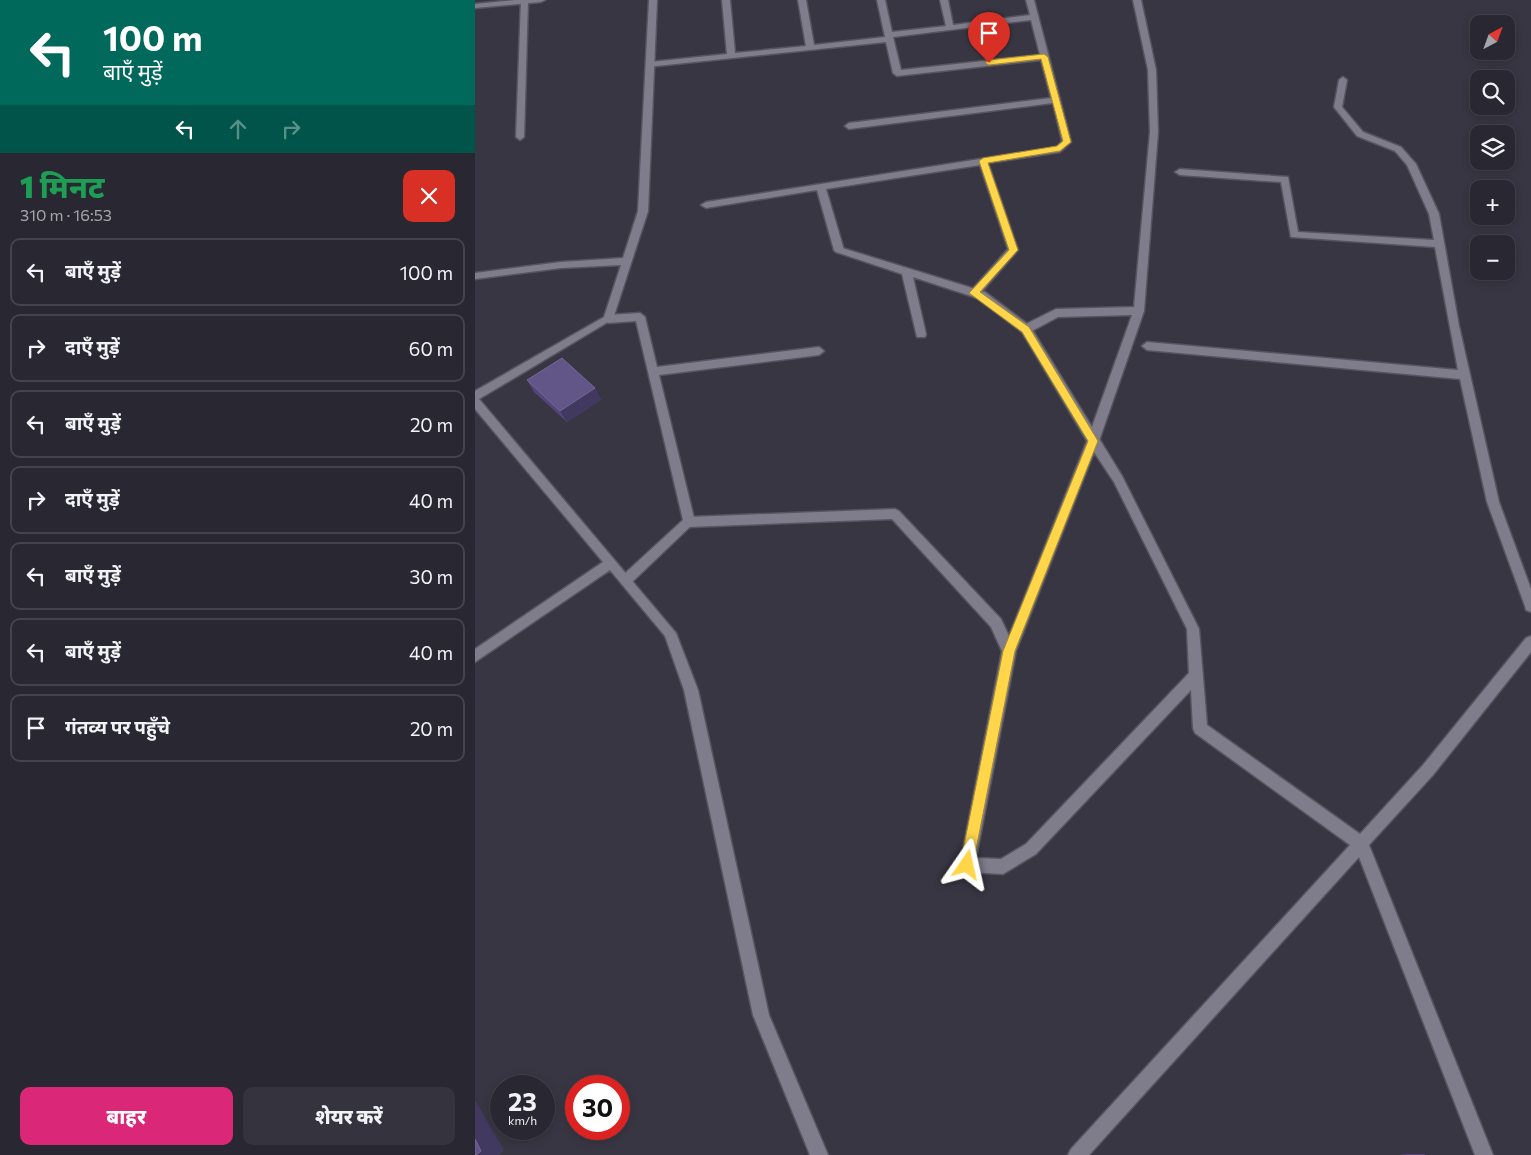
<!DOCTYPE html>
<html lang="hi">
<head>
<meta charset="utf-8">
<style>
  body { margin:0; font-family:Commissioner,"Noto Sans Devanagari",sans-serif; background:#35343e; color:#f1f3f6; height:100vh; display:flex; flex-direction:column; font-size:19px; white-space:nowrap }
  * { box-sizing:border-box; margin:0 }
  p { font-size:16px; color:#a5a6ac }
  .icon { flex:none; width:28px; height:28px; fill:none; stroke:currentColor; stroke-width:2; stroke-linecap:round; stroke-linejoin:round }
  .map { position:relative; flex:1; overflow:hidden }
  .panel { display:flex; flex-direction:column; background:#292832; width:475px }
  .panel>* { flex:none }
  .hud { background:#00695c; color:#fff; overflow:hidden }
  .needle { width:32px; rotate:41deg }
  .fabs { position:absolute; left:995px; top:15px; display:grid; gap:10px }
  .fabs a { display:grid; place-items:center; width:45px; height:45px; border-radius:10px; background:#292832; box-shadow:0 2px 8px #0003,0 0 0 1px #45444d; font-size:25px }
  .speed { position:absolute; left:15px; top:1075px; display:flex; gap:10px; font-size:25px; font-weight:700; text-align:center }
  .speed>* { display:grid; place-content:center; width:65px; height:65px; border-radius:50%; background:#292832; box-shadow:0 2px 8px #0003,0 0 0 1px #45444d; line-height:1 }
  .speed small { font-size:12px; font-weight:400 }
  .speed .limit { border:8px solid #d22; background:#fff; color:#111 }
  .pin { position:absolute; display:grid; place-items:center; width:42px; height:42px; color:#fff; margin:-51px -21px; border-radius:50% 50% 50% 0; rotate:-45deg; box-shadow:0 0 5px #0007 }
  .pin .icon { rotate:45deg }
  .me { position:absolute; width:55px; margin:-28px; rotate:11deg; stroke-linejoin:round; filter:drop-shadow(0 0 4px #0008) }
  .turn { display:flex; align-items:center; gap:18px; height:105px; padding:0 20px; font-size:22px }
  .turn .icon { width:65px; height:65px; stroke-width:2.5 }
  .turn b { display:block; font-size:35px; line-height:42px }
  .lanes { display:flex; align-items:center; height:48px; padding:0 20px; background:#0003; justify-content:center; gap:25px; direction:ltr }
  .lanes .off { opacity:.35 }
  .round { display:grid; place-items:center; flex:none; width:52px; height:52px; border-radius:10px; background:#35343e }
  .overview { display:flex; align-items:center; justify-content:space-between; height:85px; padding:0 20px }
  h1 { font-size:30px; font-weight:800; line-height:38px; color:#1e9e55 }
  .primary-button { display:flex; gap:10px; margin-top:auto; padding:10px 20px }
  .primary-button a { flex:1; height:58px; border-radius:10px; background:#db2777; color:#fff; font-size:20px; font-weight:800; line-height:58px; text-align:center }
  .primary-button a+a { background:#35343e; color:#f1f3f6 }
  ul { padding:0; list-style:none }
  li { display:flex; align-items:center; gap:15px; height:68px; margin:0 10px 8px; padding:0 10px; border:2px solid #45444d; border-radius:10px }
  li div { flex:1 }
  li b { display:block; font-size:19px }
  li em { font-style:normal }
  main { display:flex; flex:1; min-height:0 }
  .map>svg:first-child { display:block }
</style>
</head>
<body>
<main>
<section class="panel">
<div class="hud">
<div class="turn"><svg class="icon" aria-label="left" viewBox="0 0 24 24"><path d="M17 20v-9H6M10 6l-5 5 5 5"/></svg><div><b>100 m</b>बाएँ मुड़ें</div></div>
<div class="lanes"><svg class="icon" aria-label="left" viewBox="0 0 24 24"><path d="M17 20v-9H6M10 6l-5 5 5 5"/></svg><svg class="icon off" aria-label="ahead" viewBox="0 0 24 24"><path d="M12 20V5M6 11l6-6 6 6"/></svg><svg class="icon off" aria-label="right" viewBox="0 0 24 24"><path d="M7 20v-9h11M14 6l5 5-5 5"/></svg></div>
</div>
<div class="overview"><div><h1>1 मिनट</h1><p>310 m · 16:53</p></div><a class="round" style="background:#d93025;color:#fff"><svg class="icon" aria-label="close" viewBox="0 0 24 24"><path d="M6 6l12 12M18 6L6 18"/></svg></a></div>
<ul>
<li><svg class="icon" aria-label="left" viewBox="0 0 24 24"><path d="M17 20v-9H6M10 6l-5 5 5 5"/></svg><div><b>बाएँ मुड़ें</b></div><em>100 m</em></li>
<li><svg class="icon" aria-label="right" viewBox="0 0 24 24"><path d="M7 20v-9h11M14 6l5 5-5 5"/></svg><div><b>दाएँ मुड़ें</b></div><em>60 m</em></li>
<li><svg class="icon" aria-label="left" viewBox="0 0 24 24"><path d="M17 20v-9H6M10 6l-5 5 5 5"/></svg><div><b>बाएँ मुड़ें</b></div><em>20 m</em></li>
<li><svg class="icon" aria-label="right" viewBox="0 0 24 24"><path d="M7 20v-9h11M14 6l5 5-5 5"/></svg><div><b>दाएँ मुड़ें</b></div><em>40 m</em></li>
<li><svg class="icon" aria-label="left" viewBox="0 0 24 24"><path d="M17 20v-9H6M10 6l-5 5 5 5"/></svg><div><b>बाएँ मुड़ें</b></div><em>30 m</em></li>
<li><svg class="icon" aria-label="left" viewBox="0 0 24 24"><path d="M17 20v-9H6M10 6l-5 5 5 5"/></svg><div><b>बाएँ मुड़ें</b></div><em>40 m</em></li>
<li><svg class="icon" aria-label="arrive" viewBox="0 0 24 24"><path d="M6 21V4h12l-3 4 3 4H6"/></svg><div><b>गंतव्य पर पहुँचे</b></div><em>20 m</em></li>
</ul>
<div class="primary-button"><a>बाहर</a><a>शेयर करें</a></div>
</section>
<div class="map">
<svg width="1056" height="1155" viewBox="0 0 1056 1155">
  <rect width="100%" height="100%" fill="#373642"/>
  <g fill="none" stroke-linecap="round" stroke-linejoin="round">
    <g stroke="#56545e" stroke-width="3">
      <path id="service" d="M46,0L53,1L49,137L45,140L41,137Z
        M247,0H255L260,53L331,46L323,0H331L339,45L410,37L402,0H410L417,32L471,26L465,0H473L478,25L555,15L551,0H559L596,142L585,152L513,163L543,250L503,296L499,297L494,293L533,249L505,165L351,189L369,250L364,253L359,250L342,190L231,208L226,205L231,202L582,147L587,141L578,103L374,129L370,126L374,123L576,98L566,60L422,76L418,73L411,42L172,67V63L175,62L252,54ZM556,20L565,55L426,70L418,37Z
        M658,0H666L681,70L683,132L669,311L624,441L618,445L612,441L657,315L583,317L555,332H547L546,329L547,326L581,309L659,307L675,132L673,70Z
        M165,313L170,317L182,367L344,347L349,351L344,355L184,375L220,522L155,584L151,585L147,584L145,580L147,576L208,520L161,321L133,323L128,319L133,315Z"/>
    </g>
    <g stroke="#56545e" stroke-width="3">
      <path id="minor" d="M40,0H70L66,2L0,8V4Z
        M174,0H182L173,211L138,319L4,399L201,633L223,690L294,1015L353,1155H335L278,1015L209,690L190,636L135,570L0,662V649L128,562L0,409V391L129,317L146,265L86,268L0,279V273L86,262L148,258L163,211Z
        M868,77L872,80L867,107L888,132L926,147L941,164L964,214L984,326L1024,502L1056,589V612L1051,610L1050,606L1012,502L985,379L672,350L667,346L672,342L983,370L960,247L816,237L806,182L705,175L700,172L705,169L813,177L823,232L959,240L954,214L932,165L920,151L882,136L859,107L864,80Z
        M364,247L510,292L555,326L647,476L724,629L732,725L885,834L948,765L1051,638L1056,636V652L958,775L894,845L1018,1155H1000L884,857L614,1155H593L596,1149L875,845L720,733L718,728L716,690L561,854L528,874L492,872L487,870L485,865L527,651L516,627L417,519L214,527L210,526L208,522L210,518L214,517L420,509L424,511L526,619L534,636L612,441L547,332L502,298L438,277L451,334L450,337H442L427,274L361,252L359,250ZM619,452L639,482L712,629L714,673L551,844L526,859L501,858L541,651Z"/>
    </g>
    <use href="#service" fill="#7f7d8b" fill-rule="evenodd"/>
    <use href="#minor" fill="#7f7d8b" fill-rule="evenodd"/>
  </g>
  <path fill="#54467d" d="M52,380L120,388L126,400L92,422L59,392Z
    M932,1154H950V1155H924Z"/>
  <path fill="#423961" d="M120,388L126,400L92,422L85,411Z
    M0,1100L29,1150L24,1155H1L0,1139Z"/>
  <path fill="#625587" stroke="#746995" d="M87,358L120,388L85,411L52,380Z
    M0,1139L6,1151L1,1155H0Z"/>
  <path fill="#ffd54a" stroke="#a68a30" d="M569,54L573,57L596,142L585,151L513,163L543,250L505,292L554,327L623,441L540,651L498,865L496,870L492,872L487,870L485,865L528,651L613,441L547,332L494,293L534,250L504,161L508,158L582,146L588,141L566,59L514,65L510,63L514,60Z"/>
</svg>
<div class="fabs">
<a><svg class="needle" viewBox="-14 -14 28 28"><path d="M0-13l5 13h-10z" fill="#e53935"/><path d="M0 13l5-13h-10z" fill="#a5a6ac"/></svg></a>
<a><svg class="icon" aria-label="search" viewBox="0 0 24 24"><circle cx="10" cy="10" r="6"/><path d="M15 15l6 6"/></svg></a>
<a><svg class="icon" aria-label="layers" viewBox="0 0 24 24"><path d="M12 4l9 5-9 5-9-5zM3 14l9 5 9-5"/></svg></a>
<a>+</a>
<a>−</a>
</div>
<div class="speed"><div>23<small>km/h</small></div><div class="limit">30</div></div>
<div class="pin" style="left:514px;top:63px;background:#d93025"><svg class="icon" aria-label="arrive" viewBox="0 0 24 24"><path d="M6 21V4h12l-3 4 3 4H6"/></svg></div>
<svg class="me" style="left:492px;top:865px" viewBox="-20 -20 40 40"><path d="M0-17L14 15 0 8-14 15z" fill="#ffd54a" stroke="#fff" stroke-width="4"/></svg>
</div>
</main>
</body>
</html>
